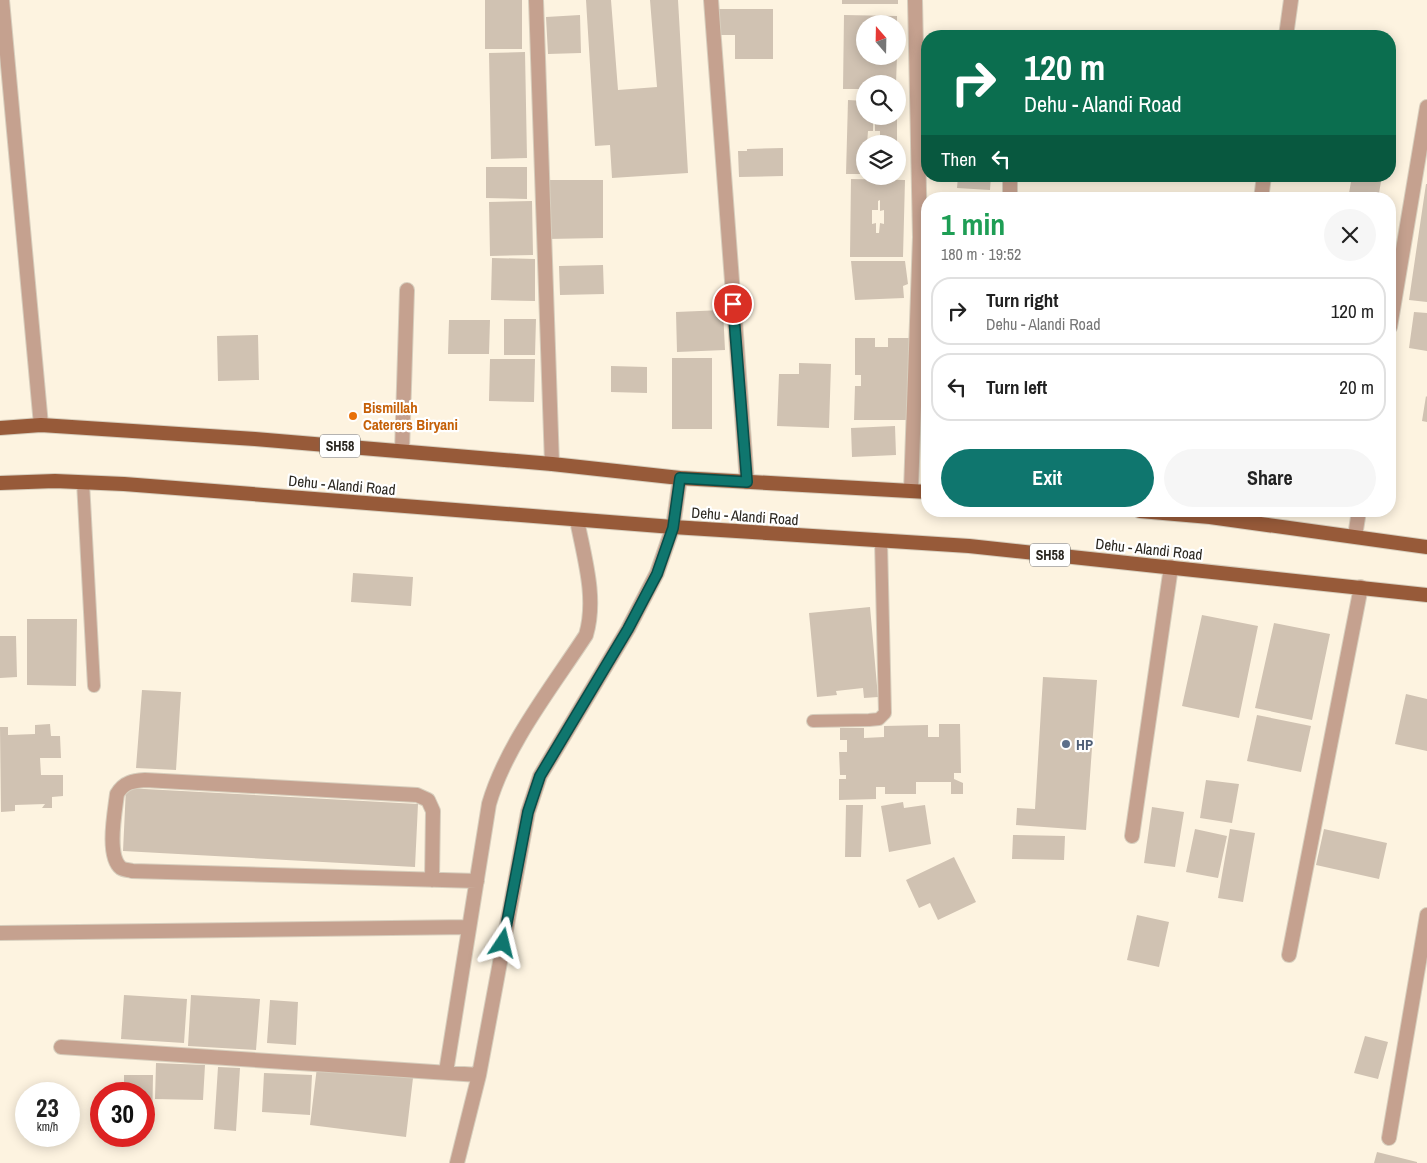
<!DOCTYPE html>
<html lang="en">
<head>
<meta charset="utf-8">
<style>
  body { margin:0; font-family:"Archivo Narrow",sans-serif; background:#f6f6f6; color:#222; height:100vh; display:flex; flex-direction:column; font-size:19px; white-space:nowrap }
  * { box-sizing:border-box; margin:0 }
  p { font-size:16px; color:#767676 }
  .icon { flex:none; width:28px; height:28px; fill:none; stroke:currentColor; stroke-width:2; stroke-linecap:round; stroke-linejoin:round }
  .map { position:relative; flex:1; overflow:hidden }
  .side { position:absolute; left:921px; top:192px; width:475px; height:325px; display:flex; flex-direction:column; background:#fff; border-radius:20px; box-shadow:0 2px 12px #0003 }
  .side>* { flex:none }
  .guide { position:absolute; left:921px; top:30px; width:475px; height:152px; border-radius:20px; box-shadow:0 2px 12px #0003; background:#0b6e4f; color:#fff; overflow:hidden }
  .needle { width:32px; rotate:340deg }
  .buttons { position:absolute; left:856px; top:15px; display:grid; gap:10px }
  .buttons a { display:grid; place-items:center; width:50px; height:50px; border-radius:50%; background:#fff; box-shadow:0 2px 12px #0003; font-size:25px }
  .speed { position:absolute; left:15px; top:1082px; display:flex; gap:10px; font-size:25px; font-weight:700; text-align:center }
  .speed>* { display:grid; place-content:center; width:65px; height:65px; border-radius:50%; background:#fff; box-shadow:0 2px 12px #0003; line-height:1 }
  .speed small { font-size:12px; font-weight:400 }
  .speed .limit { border:8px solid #d22; background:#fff; color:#111 }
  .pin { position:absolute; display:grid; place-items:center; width:42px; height:42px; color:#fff; margin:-21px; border:2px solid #fff; border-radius:50%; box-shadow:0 1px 5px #0007 }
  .me { position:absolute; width:55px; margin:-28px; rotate:10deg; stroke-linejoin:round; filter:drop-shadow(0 0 4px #0008) }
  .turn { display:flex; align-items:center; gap:18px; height:105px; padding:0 20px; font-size:22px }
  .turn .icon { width:65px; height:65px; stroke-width:2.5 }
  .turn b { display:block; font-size:35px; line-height:42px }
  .then { display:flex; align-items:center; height:48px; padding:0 20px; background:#0003; gap:10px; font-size:19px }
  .round { display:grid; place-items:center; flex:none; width:52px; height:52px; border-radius:26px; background:#f6f6f6 }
  .head { display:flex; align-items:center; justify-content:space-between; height:85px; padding:0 20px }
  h1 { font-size:30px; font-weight:800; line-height:38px; color:#1e9e55 }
  .button { display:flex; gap:10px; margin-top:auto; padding:10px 20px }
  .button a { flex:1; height:58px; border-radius:30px; background:#0f766e; color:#fff; font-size:20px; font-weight:800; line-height:58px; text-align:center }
  .button a+a { background:#f6f6f6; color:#222 }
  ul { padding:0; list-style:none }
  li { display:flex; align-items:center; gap:15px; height:68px; margin:0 10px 8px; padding:0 10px; border:2px solid #e0e0e0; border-radius:20px }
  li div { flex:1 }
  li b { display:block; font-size:19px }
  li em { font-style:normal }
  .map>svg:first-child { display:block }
</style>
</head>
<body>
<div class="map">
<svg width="1427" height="1163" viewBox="0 0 1427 1163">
  <rect width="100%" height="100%" fill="#fdf3e0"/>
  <path fill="#d0c2b2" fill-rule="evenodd" d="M485,0H522V49H485Z
    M586,0H611L618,90L657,87L650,0H678L688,173L612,178L610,145L595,146Z
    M842,0H898V4H842Z
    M719,9H773V59H735V35H719Z
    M580,15L581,53L548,54L546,17Z
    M844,15L897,16V24H865V56H871V63H874L875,56H897L896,84H865V89H843Z
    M525,52L527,158L491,159L489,53Z
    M848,100L865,101V116H897V144H880V131H875V121H873V131H868L867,144H865V174H846Z
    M783,148V176L739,177L738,151H747V149Z
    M486,167H527V199L486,198Z
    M958,176H991L990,190L957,188Z
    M1352,176H1382L1378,199H1348Z
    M851,179L905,180L903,257H850ZM880,200V211L884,210V224L880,223L879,233H876V223L872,224V210H878V201Z
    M547,180H603V238L547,239Z
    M1426,184H1427V302L1409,300Z
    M532,201L533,255L490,256L489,202Z
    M492,258L535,259V301L491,300Z
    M851,261H905L908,284L903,286L904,298L855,300Z
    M603,265L604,294L560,295L559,266Z
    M723,310L725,350L677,352L676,312Z
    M1414,312L1427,313V351L1409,348Z
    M504,319H536L535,355H504Z
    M449,320H490L489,354H448Z
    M258,335L259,380L218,381L217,336Z
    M855,338H875V347H888V338H910V420H854L855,386H861V375H855Z
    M672,358H712V429H672Z
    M490,359H535L534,402L489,401Z
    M799,363L831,364L829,428L777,426L779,374H799Z
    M611,366L647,367V393L611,392Z
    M1426,396L1427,397V422L1422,421Z
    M895,426L896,455L852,457L851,428Z
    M353,573L413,577L411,606L351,602Z
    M870,607L878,697L864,698L863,688L836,691L837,695L817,697L809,613Z
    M1202,615L1258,626L1239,718L1182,706Z
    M27,619H77L76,686L27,685Z
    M1274,623L1330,634L1312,720L1255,708Z
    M0,636H16L17,677L0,678Z
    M1043,677L1097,680L1086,830L1016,825L1017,808L1035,809Z
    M142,690L181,692L176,770L136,768Z
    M1406,694L1427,699V751L1395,744Z
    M1257,715L1311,726L1301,772L1247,761Z
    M50,724L51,736H60L61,758H40L41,775H63V796L52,797V808H42L45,804L15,805V811L1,812L0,727H8V735L35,734V725Z
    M939,724H960L961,773H954V779L963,783V794H951V782H916V794H885V787H876V799L839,800V779H846V775H840L839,752H847V740H840V728H864V738L884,737V726L928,725V737H939Z
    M1206,780L1239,784L1232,823L1200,818Z
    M126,788L418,804L415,867L123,851Z
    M903,802L904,808L925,805L931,844L889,852L881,806Z
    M846,805H863L861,857H845Z
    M1152,807L1184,812L1175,867L1144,863Z
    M1195,829L1227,836L1218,878L1186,872Z
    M1230,829L1255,833L1243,902L1218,898Z
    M1324,829L1387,843L1379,879L1316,865Z
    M1013,835L1065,836L1064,860L1012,859Z
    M954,857L976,902L938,920L930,903L919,908L906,880Z
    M1137,915L1169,922L1159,967L1127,960Z
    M124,995L187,999L184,1043L121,1039Z
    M191,995L260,999L256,1050L188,1046Z
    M270,1000L298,1002L296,1045L267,1043Z
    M1365,1036L1388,1042L1378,1079L1354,1073Z
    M156,1063L205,1065L203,1100L155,1099Z
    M218,1067L240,1068L236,1131L214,1129Z
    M317,1067L413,1078L406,1137L310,1125Z
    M264,1073L312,1075L310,1115L262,1112Z
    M124,1075H153L152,1130H144V1094H116V1086H124Z
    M1377,1152L1417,1162V1163H1374Z"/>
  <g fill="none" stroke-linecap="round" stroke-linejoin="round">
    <g stroke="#d7cebd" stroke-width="14">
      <path id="service" d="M83,482L94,686
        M813,721L869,720L879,719L885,713L881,541"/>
    </g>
    <g stroke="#d7cebd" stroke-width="16">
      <path id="minor" d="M2,0L41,425
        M536,0L552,464
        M1286,36L1291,0
        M1010,199V176
        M1261,199L1264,176
        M1390,327L1427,107
        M402,451L407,290
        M911,490L920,237L915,0
        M1355,536L1359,511
        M1132,836L1171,567
        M432,880L433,811L428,800L417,795L145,780C133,781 124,782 117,794C115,811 106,856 121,868C124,870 129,870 132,871L477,881
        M0,933L469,927
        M1289,955L1361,587
        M61,1047L479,1075
        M446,1072L489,804C506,745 552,687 586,635C597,598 584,557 577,520
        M1389,1138L1427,915
        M457,1163L479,1075L528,812L540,776L628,629L657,573L673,527L680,478"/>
    </g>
    <g stroke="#d7cebd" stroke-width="16">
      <path id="tertiary" d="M711,0L747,482"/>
    </g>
    <g stroke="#d7cebd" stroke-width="16">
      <path id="primary" d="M0,428L41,425L255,439L552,464L680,478L928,492
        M0,483L55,481L124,484L673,527L969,546L1427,595
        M1140,511L1210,517L1427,547"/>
    </g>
    <use href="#service" stroke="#c5a18f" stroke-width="12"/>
    <use href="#minor" stroke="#c5a18f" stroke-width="14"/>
    <use href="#tertiary" stroke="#c5a18f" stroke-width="14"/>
    <use href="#primary" stroke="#975a39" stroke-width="14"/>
  </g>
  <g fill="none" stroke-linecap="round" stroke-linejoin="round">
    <g stroke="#0a4d48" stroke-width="12">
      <path id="route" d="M503,943L528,812L540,776L628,629L657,574L673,528L680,478L747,482L733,304"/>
    </g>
    <use href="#route" stroke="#0f766e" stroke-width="9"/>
  </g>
  <circle fill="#e8710a" stroke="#fff" stroke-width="2" cx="353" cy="416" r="5"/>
  <circle fill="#5c6f8a" stroke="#fff" stroke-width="2" cx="1066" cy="744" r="5"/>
  <g text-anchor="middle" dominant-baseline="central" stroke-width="4.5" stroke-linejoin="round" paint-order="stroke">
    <g fill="#fff" stroke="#6a6762" stroke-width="1">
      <rect x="320" y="434.5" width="40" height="23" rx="4"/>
      <rect x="1030" y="543.5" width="40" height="23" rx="4"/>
    </g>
    <g font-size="14" font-weight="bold" fill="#2a261f">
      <text x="340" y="446">SH58</text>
      <text x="1050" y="555">SH58</text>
    </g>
    <g font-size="15" font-weight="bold" fill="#c56008" stroke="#fff" text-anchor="start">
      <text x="363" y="407">Bismillah<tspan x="363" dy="17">Caterers Biryani</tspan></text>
    </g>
    <g font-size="15" fill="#2a261f" stroke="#fff">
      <text transform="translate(342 485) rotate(5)">Dehu - Alandi Road</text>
      <text transform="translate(745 516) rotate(4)">Dehu - Alandi Road</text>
      <text transform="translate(1149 549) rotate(6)">Dehu - Alandi Road</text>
    </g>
    <g font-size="15" font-weight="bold" fill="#4e5e75" stroke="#fff" text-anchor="start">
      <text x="1076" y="744">HP</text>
    </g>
  </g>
</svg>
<div class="buttons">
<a><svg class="needle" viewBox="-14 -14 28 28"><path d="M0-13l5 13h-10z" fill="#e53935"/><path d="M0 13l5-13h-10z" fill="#767676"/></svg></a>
<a><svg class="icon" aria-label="search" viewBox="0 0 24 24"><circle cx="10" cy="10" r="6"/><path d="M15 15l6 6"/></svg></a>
<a><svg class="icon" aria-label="layers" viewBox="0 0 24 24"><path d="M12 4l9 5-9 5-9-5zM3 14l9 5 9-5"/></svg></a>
</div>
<div class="speed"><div>23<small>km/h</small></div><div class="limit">30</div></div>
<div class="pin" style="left:733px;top:304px;background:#d93025"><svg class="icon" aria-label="arrive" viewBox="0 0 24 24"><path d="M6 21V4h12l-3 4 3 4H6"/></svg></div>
<svg class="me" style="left:503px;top:943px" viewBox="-20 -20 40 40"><path d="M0-17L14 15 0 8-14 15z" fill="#0f766e" stroke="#fff" stroke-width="4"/></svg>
<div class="guide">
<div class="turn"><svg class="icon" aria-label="right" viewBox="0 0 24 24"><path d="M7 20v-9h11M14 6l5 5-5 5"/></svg><div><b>120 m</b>Dehu - Alandi Road</div></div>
<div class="then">Then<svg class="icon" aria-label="left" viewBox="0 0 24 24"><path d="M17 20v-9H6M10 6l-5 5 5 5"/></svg></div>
</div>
<section class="side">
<div class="head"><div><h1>1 min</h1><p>180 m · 19:52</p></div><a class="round"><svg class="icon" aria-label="close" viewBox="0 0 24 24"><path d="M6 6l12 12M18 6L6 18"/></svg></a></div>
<ul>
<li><svg class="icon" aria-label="right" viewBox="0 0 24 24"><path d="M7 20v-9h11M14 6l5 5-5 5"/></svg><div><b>Turn right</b><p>Dehu - Alandi Road</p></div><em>120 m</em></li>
<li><svg class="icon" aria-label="left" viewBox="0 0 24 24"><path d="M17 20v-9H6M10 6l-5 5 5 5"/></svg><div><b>Turn left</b></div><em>20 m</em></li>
</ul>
<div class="button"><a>Exit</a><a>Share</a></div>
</section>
</div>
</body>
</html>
